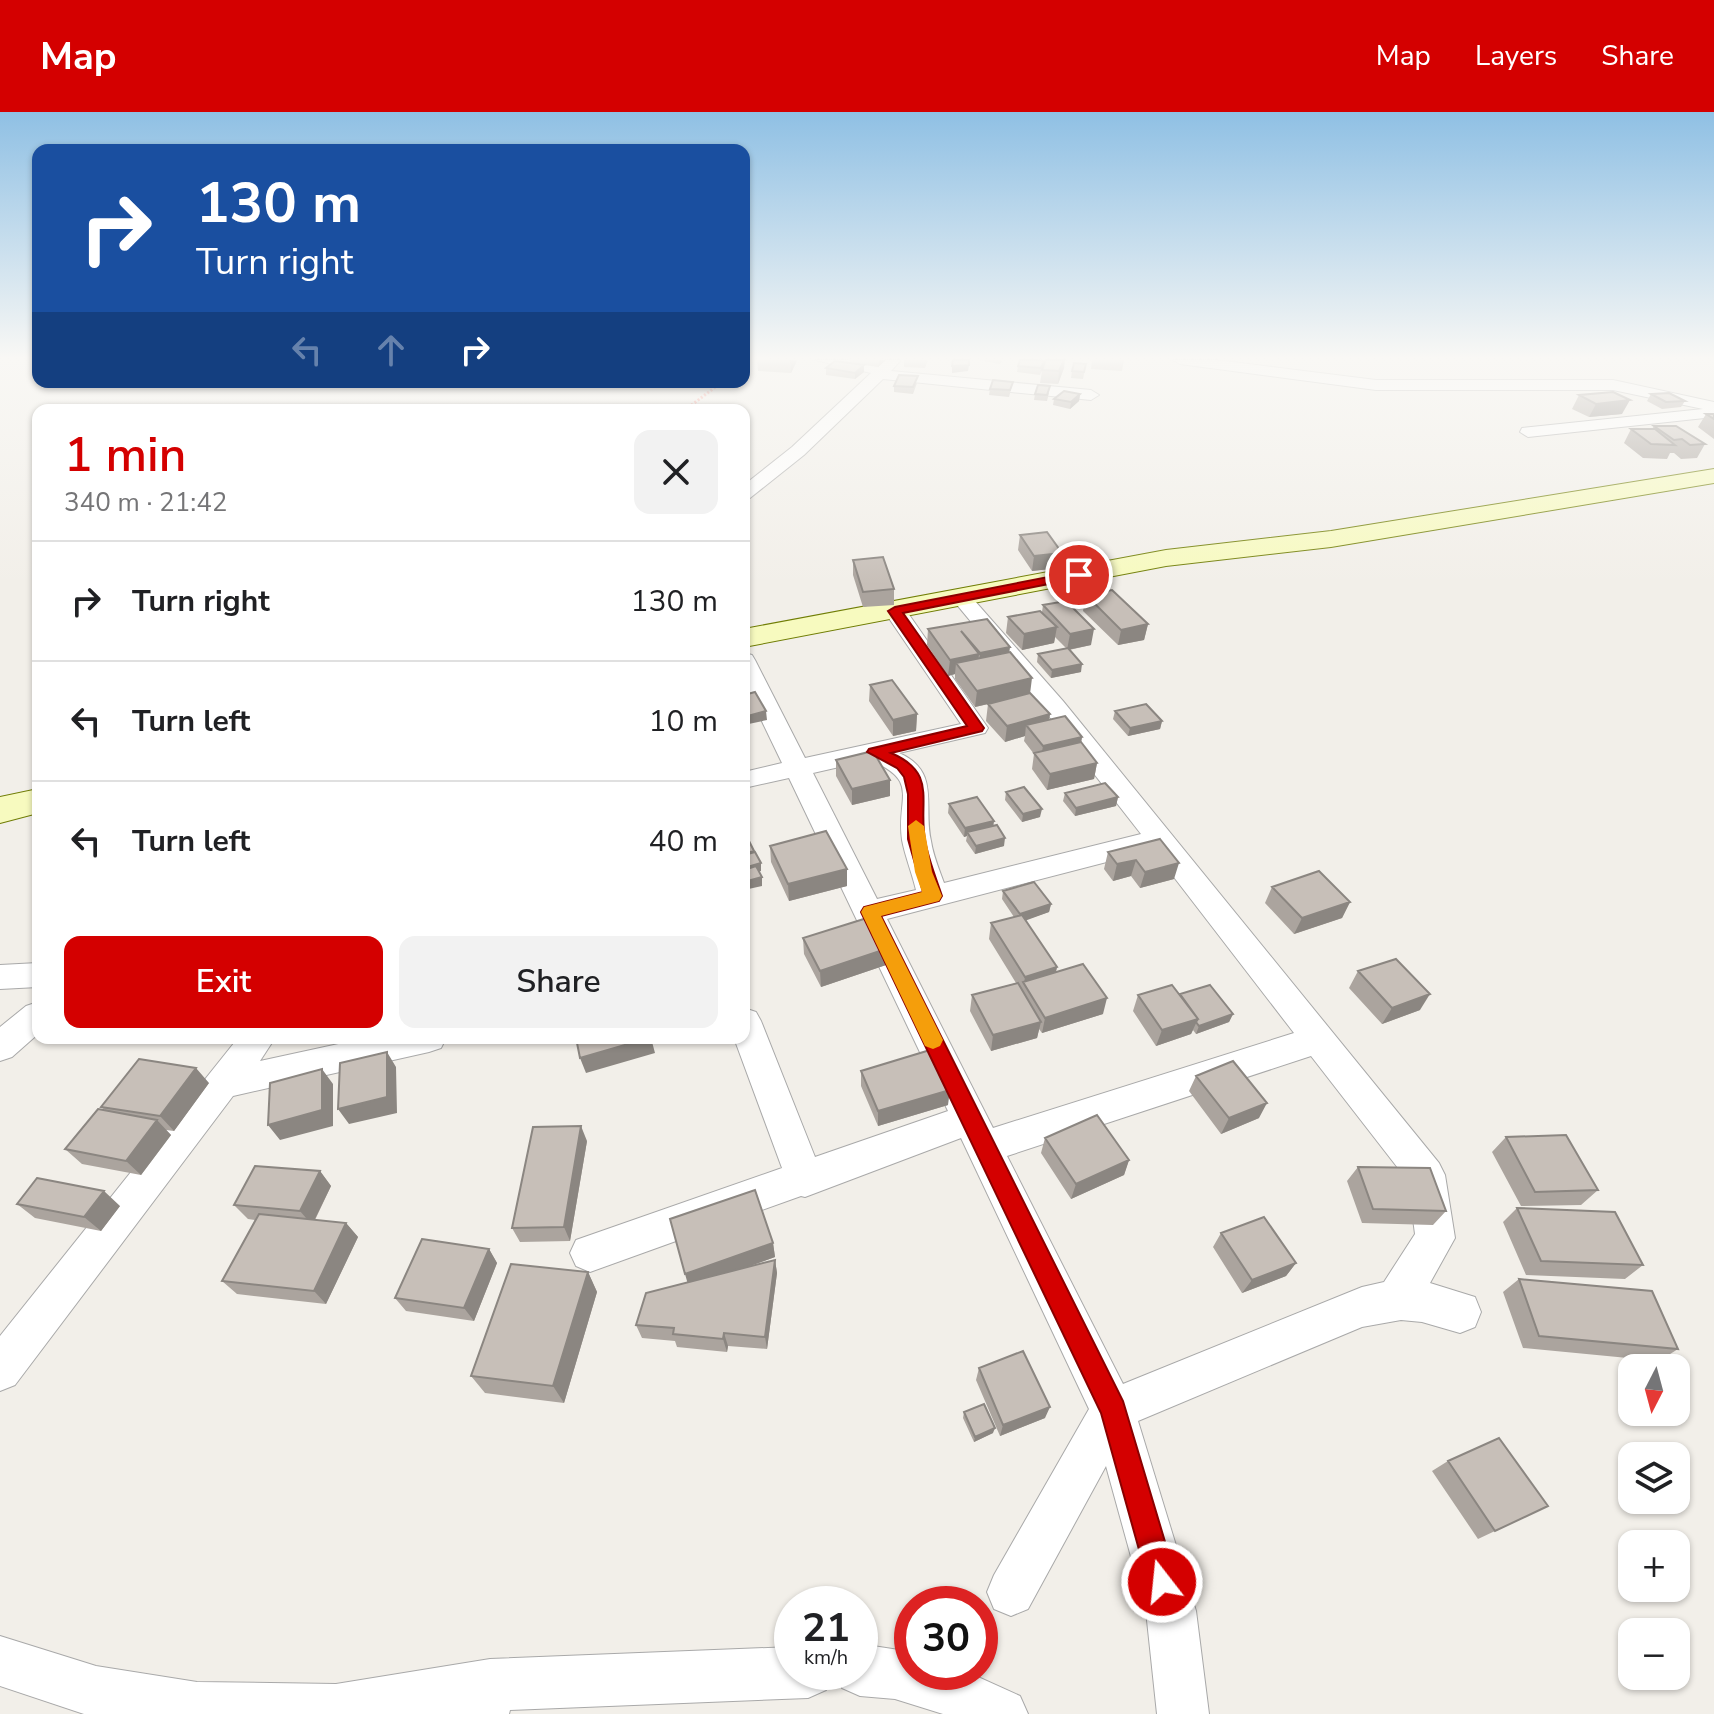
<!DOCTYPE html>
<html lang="en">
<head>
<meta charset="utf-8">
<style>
  body { margin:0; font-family:"Nunito Sans",sans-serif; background:#f2f2f2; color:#202124; height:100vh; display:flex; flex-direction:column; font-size:30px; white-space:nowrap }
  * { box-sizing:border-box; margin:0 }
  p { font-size:26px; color:#757577 }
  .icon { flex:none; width:44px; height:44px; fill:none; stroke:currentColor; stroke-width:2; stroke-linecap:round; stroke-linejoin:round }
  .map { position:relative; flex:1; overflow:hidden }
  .side { position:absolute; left:32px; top:292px; width:718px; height:640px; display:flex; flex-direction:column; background:#fff; border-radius:16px; box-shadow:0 2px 6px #0004 }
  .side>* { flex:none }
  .banner { position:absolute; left:32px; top:32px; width:718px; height:244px; border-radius:16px; box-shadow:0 2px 6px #0004; background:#1a4fa0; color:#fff; overflow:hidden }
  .needle { width:52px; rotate:186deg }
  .fabs { position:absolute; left:1618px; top:1242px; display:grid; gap:16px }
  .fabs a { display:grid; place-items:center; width:72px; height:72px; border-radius:16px; background:#fff; box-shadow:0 2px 6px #0004; font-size:40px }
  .speed { position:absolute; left:774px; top:1474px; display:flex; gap:16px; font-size:40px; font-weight:700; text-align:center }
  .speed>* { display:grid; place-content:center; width:104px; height:104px; border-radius:50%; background:#fff; box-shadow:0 2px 6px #0004; line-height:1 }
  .speed small { font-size:20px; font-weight:400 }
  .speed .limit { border:12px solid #d22; background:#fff; color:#111 }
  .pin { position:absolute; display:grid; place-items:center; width:68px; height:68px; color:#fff; margin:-34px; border:4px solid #fff; border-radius:50%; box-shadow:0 2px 8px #0007 }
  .me { position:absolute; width:88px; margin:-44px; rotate:344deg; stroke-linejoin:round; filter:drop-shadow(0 0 6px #0008) }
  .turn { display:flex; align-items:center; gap:28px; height:168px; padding:0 32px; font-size:36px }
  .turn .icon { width:104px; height:104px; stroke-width:2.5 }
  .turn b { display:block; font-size:56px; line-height:68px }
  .lanes { display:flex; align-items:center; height:76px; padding:0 32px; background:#0003; justify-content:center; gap:40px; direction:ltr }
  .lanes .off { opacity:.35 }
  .round { display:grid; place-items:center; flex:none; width:84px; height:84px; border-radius:16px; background:#f2f2f2 }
  .head { display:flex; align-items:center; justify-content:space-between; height:136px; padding:0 32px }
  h1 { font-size:48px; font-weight:600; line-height:60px; color:#d40000 }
  .primary-button { display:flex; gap:16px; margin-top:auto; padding:16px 32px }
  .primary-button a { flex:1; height:92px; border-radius:16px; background:#d40000; color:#fff; font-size:32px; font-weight:600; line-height:92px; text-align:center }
  .primary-button a+a { background:#f2f2f2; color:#202124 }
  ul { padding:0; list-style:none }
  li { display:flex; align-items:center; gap:24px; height:120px; padding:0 32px; border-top:2px solid #e0e0e0 }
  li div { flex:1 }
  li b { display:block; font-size:30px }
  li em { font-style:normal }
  header { display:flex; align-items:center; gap:48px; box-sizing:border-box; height:112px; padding:0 40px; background:#d40000; color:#fff }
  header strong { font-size:38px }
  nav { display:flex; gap:44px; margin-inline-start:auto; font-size:28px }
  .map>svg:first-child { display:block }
</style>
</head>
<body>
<header>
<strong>Map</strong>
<nav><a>Map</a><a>Layers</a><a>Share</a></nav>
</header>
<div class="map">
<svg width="1714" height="1602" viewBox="0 0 1714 1602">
  <rect width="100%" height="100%" fill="#f2efe9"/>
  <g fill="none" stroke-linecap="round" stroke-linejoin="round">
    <g stroke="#a9a9a9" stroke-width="2">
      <path id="street" d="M815,248H848L878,255L885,248H901L891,259L1091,278L1099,283L1091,288L883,267L804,343L750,386L744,388V373L792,335L871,261Z
        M1173,248H1217L1376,268H1613L1714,290V305L1528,325L1520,320L1522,316L1703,297L1613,278H1376L1180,252Z
        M960,478L967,480L1063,589L1439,1051L1445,1063L1455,1126L1430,1171L1475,1185L1481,1200L1475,1215L1460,1221L1422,1210L1401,1208L1362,1215L1138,1309L1196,1499L1209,1602H1157L1146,1499L1106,1354L1028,1497L1011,1504L994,1497L987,1480L994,1463L1089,1297L961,1026L805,1085L801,1084L590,1160L576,1154L570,1141L576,1128L782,1056L734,926H744V896L756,900L761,909L815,1045L948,999L789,666L744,676V660L782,651L744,572V541L752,543L755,548L805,646L961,612L884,499L887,494H903L988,616L985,621L899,641C941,659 923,694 931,729C933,743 939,757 944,771L1141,722L1045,599L953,488L949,484ZM870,648C921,670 896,685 902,728C905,744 912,761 916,778L877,787L813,661ZM1153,738L1294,921L993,1016L887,807ZM1311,944L1408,1069L1415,1122L1384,1170L1362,1175L1123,1272L1007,1044Z
        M38,851V875L0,877V853Z
        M38,890V922L12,945L0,949V915L26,894Z
        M238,926H275L260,949L366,926H446L441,936L429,940L233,984L15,1273L0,1279V1224Z
        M0,1524L96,1554L197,1570L336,1572L490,1547L792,1535V1560H834L826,1578L808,1586L510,1598L509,1602H84L0,1574Z
        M860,1532L912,1540V1560H967L1020,1584L1028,1602H943L895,1587L860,1584L842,1576L835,1560H860Z"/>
    </g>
    <g stroke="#707d05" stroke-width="2">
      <path id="secondary" d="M1714,357V371L1331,435L1166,454L744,535V517L1166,438L1331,419Z
        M38,677V701L0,711V685Z"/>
    </g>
    <path stroke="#fa8072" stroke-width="3" stroke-dasharray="2 2" stroke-linecap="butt" d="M744,251L746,248
      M685,298L722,270"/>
    <use href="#street" fill="#fff" fill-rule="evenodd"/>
    <use href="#secondary" fill="#f7fabf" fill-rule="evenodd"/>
  </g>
  <path fill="#aba49e" d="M757,248H797L791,261L758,259Z
    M850,248H886L878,255L864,253V260L855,267L826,263V256L850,251Z
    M904,248H928L925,256L904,255Z
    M979,248H1002L1000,252Z
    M1092,248H1124L1122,259L1091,257Z
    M1086,252L1083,267L1071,266L1072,259Z
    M1018,254L1043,255L1064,256L1058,272L1040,271L1042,259L1040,263L1017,260Z
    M1013,270L1009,285L989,283L990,277Z
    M917,271L913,282L894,280V274Z
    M1049,281L1047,289L1034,288L1035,282Z
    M1080,282L1079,289L1070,297L1053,293L1054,287Z
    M1651,282L1685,289L1681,295L1662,297L1647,289Z
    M1579,283L1622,302L1589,305L1572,297Z
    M1706,302H1714V327L1698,315Z
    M1654,314L1705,332L1697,346L1681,347L1674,341H1670L1667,347L1643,346L1624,331L1631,317H1652Z
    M1020,423L1062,441L1059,456L1032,459L1018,438Z
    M853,448L894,477V493L863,495L853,463Z
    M1086,483L1148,512L1144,528L1118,533L1083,499Z
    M1043,493L1091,533L1069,538L1081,560L1051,566L1037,550L1038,542L1066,536L1055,525L1054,531L1022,538L1006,521L1008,505L1042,500Z
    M928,517L1009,540L1030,581L1050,602L1049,608L1082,625L1081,631L1097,651L1094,667L1047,678L1032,657L1034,642L1024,629L1025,624L1005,630L986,609L988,592L1002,589L975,595L955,567V562L948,564L927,533Z
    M870,573L917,602L916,619L893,624L869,589Z
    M1115,599L1162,609L1160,617L1128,624L1113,607Z
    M836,648L890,668V684L852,693L836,664Z
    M1006,680L1040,705L1022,710L1005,688Z
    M1065,681L1118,685L1116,694L1075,704L1063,689Z
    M949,692L994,714L1004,734L975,742L966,729L967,724L964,725L948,701Z
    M1160,727L1174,767L1140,776L1131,764L1113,769L1104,757L1108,740Z
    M770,734L847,757V774L789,789L771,750Z
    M1272,775L1350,790L1342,806L1294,822L1265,791Z
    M1003,779L1051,792L1049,800L1025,808L1057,855L1056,860L1103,902L1042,921L1039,917L1037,926L991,939L970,899L972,883L1016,871L989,827L991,811L1014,805L1002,787Z
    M803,826L886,853L821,875L804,842Z
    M1358,859L1420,898L1382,912L1349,876Z
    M1180,882L1233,902L1229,910L1196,922L1193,918L1191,922L1156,934L1133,899L1138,883Z
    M861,959L948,993L878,1014L861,974Z
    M1196,964L1259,1006L1221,1022L1189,979Z
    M209,971L174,1019L166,1018L171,1023L141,1063L82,1052L65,1037L105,998L101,995Z
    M1506,1025L1598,1078L1581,1093L1521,1094L1492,1040Z
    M1045,1026L1129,1048L1124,1063L1071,1087L1041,1041Z
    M587,1029L570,1129L520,1130L512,1116Z
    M1358,1055L1446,1099L1433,1113L1362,1111L1347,1069Z
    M320,1059L331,1074L315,1108L346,1111L358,1125L326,1192L237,1182L222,1169L255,1108L248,1107L234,1093Z
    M17,1092L120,1094L101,1119L35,1106Z
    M1517,1096L1643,1153L1625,1167L1526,1163L1503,1110Z
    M1221,1121L1296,1151L1286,1164L1242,1181L1213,1135Z
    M773,1131L775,1145L747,1155L775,1148L777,1161L767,1237L728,1234L727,1240L677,1235L675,1229L642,1226L636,1213L687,1170Z
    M489,1137L497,1151L474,1209L406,1199L395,1186Z
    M588,1160L597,1180L564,1291L485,1281L471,1264Z
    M1519,1167L1678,1237L1659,1249L1523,1236L1503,1180Z
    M979,1256L1045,1306L1000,1324L976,1268Z
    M964,1300L993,1321L974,1330L963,1306Z
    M1448,1349L1548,1394L1478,1427L1432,1359Z"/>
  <path fill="#8b8681" d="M790,248L797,249L791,261Z
    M879,248H886L878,255Z
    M1064,248H1065L1064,256L1058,272L1059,259Z
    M864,253V260L855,267V261Z
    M969,253L968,259L952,261V254Z
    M1080,282L1079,289L1070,297L1071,290Z
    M1630,288L1622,302L1589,305L1596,292Z
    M1062,441L1059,456L1032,459L1034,444Z
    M1148,512L1144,528L1118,533L1121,518Z
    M1057,515L1054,531L1022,538L1024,522Z
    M1094,517L1091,533L1067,538L1070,522Z
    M1010,535L1008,551L979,556L980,541Z
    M979,542L977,558L956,551L955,562L948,564L950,548Z
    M1082,552L1081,560L1051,566L1052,558Z
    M1032,566L1030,582L975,595L977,579Z
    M766,599L767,608L744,613V605Z
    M917,602L916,619L893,624V608Z
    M1050,602L1047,618L1026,613L1025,624L1005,630L1007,614Z
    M1162,609L1160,617L1128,624L1130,616Z
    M1082,625L1079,641L1040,651L1043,634Z
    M1097,651L1094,667L1047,678L1050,662Z
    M890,668V684L852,693V677Z
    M1118,685L1116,694L1075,704L1076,696Z
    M1042,697L1040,705L1022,710L1023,702Z
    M994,709L993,717L967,720V724L964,725L965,716Z
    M748,712L749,729L744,730V713Z
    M1005,726L1004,734L975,742L976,734Z
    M1136,748L1131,764L1113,769L1117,752Z
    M761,751V759L744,764V756Z
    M1179,751L1174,767L1140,776L1145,760Z
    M847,757V774L789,789L788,772Z
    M762,765V774L744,778V770Z
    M1350,790L1342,806L1294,822L1302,806Z
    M1051,792L1049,800L1019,811L1020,802Z
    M886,837V853L821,875L820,859Z
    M1057,855L1053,871L1024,872L1025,865Z
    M1430,882L1420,898L1382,912L1392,896Z
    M1107,886L1103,902L1042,921L1045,906Z
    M1233,902L1229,910L1196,922L1199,914Z
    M1198,907L1191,922L1156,934L1162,918Z
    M1041,910L1037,926L991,939L993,923Z
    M651,926L655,941L586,961L580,946Z
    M387,940L396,955L397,1001L349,1012L338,997Z
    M196,956L209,971L174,1019L160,1004Z
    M322,957L333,972V1014L280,1028L268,1013Z
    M950,978L948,993L878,1014V999Z
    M1267,991L1259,1006L1221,1022L1229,1006Z
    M157,1008L171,1023L141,1063L126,1049Z
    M581,1014L587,1029L570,1129L564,1115Z
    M1129,1048L1124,1063L1071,1087L1076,1072Z
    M320,1059L331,1074L312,1113L300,1099Z
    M104,1079L120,1094L101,1119L84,1105Z
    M346,1111L358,1125L326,1192L314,1179Z
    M773,1131L775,1145L689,1176L685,1162Z
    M489,1137L497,1151L474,1209L464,1196Z
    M775,1148L777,1161L767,1237L765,1225Z
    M1296,1151L1286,1164L1242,1181L1252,1168Z
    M588,1160L597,1180L564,1291L553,1274Z
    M724,1221L728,1234L727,1240L723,1227Z
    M1050,1295L1045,1306L1000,1324L1003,1313Z
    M995,1316L993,1321L974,1330L975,1325Z"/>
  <path fill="#c7bfb8" stroke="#8b8681" stroke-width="2" d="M953,248H969V253L952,254Z
    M1020,248H1038L1044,249L1041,256L1018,254Z
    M1046,248H1064L1059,259L1042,258Z
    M835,249L864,253L855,261L826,256Z
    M1074,251L1086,252L1084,260L1072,259Z
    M899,263L918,264L913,275L894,274Z
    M993,268L1013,270L1010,278L990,277Z
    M1038,273L1050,274L1047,283L1035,282Z
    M1064,279L1080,282L1071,290L1054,287Z
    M1613,280L1630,288L1596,292L1579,283Z
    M1669,281L1685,289L1666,290L1651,282Z
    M1706,302H1714V307Z
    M1654,314H1676L1705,332L1690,333L1682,327L1674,328Z
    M1631,317H1655L1675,333L1651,332Z
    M1047,420L1062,441L1034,444L1020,423Z
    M883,445L894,477L863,480L853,448Z
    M1112,478L1148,512L1121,518L1086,483Z
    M1066,489L1094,517L1070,522L1043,493Z
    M1040,499L1057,515L1024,522L1008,505Z
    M987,507L1010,535L980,541L961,519L979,542L950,548L928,517Z
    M1068,536L1082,552L1052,558L1038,542Z
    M1010,540L1032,566L977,579L956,551Z
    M892,568L917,602L893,608L870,573Z
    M755,580L766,599L744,605V583Z
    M1030,581L1050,602L1007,614L988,592Z
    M1146,592L1162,609L1130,616L1115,599Z
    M1065,604L1082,625L1043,634L1026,613Z
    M1081,630L1097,651L1050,662L1034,641Z
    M873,639L890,668L852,677L836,648Z
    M1105,671L1118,685L1076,696L1065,681Z
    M1024,675L1042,697L1023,702L1006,680Z
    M977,685L994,709L965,716L949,692Z
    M997,713L1005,726L976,734L967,720Z
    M826,719L847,757L788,772L770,734Z
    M747,725L754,739L744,742V726Z
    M1160,727L1179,751L1145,760L1136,748L1117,752L1108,740Z
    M755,740L761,751L744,756V743Z
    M756,754L762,765L744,770V758Z
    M1319,759L1350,790L1302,806L1272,775Z
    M1034,770L1051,792L1020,802L1003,779Z
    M1022,803L1057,855L1025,865L991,811Z
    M867,806L886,837L820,859L803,826Z
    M1396,847L1430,882L1392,896L1358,859Z
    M1083,852L1107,886L1045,906L1023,870Z
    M1018,871L1041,910L993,923L972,883Z
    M1172,873L1198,907L1162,918L1138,883Z
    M1210,873L1233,902L1199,914L1196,910L1198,907L1180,882Z
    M576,926H649L580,946Z
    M930,938L950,978L878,999L861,959Z
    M387,940V985L338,997L340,951Z
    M139,947L196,956L160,1004L101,995Z
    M1233,949L1267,991L1229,1006L1196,964Z
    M322,957V998L268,1013L270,971Z
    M98,997L157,1008L126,1049L65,1037Z
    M1097,1003L1129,1048L1076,1072L1045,1026Z
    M581,1014L564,1115L512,1116L533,1015Z
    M1566,1023L1598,1078L1535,1080L1506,1025Z
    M255,1054L320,1059L300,1099L234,1093Z
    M1358,1055L1430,1056L1446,1099L1373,1097Z
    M37,1066L104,1079L84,1105L17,1092Z
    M755,1078L773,1131L685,1162L670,1107Z
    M1517,1096L1615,1100L1643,1153L1541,1149Z
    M259,1102L346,1111L314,1179L222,1169Z
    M1264,1105L1296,1151L1252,1168L1221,1121Z
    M422,1127L489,1137L464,1196L395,1186Z
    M775,1148L765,1225L724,1221L723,1227L673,1222L674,1216L636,1213L646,1181Z
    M511,1152L588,1160L553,1274L471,1264Z
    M1519,1167L1652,1179L1678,1237L1539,1224Z
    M1023,1239L1050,1295L1003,1313L979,1256Z
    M984,1292L995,1316L975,1325L964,1300Z
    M1499,1326L1548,1394L1495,1419L1448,1349Z"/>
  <linearGradient id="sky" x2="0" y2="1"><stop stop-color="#8fc0e4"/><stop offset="0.52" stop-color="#f9f8f5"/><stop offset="1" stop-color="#f9f8f5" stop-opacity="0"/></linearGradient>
  <rect width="1714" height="473" fill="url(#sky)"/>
  <path fill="#d40000" stroke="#8a0000" stroke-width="2" d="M1079,459L1086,463L1084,465L903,501L984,616L982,619L891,641C938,661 918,689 925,728C928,747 936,766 942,784L939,789L881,804L1123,1289L1177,1470L1173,1481L1162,1485L1152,1481L1148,1470L1101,1301L861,800L864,795L923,780L908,727V682L904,665L897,656L867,640L869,637L967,614L888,499L895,495Z"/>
  <path fill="#f59e0b" d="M916,708L924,714L932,760L942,784L939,789L881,804L943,928L940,934L933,937L925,934L861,800L864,795L922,780L915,760L908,714Z"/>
</svg>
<div class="fabs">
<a><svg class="needle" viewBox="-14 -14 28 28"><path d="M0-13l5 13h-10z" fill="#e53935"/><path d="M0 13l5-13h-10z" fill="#757577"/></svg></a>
<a><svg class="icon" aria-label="layers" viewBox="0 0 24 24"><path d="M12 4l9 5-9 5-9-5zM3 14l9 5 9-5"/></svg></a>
<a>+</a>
<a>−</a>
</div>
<div class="speed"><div>21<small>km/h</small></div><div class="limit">30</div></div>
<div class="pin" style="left:1079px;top:463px;background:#d93025"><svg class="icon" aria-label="arrive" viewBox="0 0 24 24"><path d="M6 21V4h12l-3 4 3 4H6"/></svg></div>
<svg class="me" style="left:1162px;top:1470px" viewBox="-20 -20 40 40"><circle r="17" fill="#d40000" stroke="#fff" stroke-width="3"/><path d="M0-11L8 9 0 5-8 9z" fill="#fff"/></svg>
<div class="banner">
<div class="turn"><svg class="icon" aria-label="right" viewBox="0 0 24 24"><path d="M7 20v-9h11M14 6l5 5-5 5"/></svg><div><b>130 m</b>Turn right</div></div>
<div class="lanes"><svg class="icon off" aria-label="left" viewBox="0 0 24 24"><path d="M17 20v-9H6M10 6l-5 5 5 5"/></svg><svg class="icon off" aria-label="ahead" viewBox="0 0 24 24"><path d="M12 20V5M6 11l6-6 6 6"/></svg><svg class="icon" aria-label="right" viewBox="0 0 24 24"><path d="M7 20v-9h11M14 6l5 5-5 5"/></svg></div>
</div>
<section class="side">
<div class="head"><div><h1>1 min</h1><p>340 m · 21:42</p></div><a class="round"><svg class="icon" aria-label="close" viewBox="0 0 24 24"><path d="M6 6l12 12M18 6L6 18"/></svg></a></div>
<ul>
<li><svg class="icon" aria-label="right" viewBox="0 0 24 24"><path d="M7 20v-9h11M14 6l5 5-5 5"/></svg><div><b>Turn right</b></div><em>130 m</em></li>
<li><svg class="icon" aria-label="left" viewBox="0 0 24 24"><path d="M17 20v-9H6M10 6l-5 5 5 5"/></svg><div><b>Turn left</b></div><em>10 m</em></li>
<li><svg class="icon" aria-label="left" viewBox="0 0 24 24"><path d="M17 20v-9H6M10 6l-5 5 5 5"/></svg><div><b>Turn left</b></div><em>40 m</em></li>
</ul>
<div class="primary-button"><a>Exit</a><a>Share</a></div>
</section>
</div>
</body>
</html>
